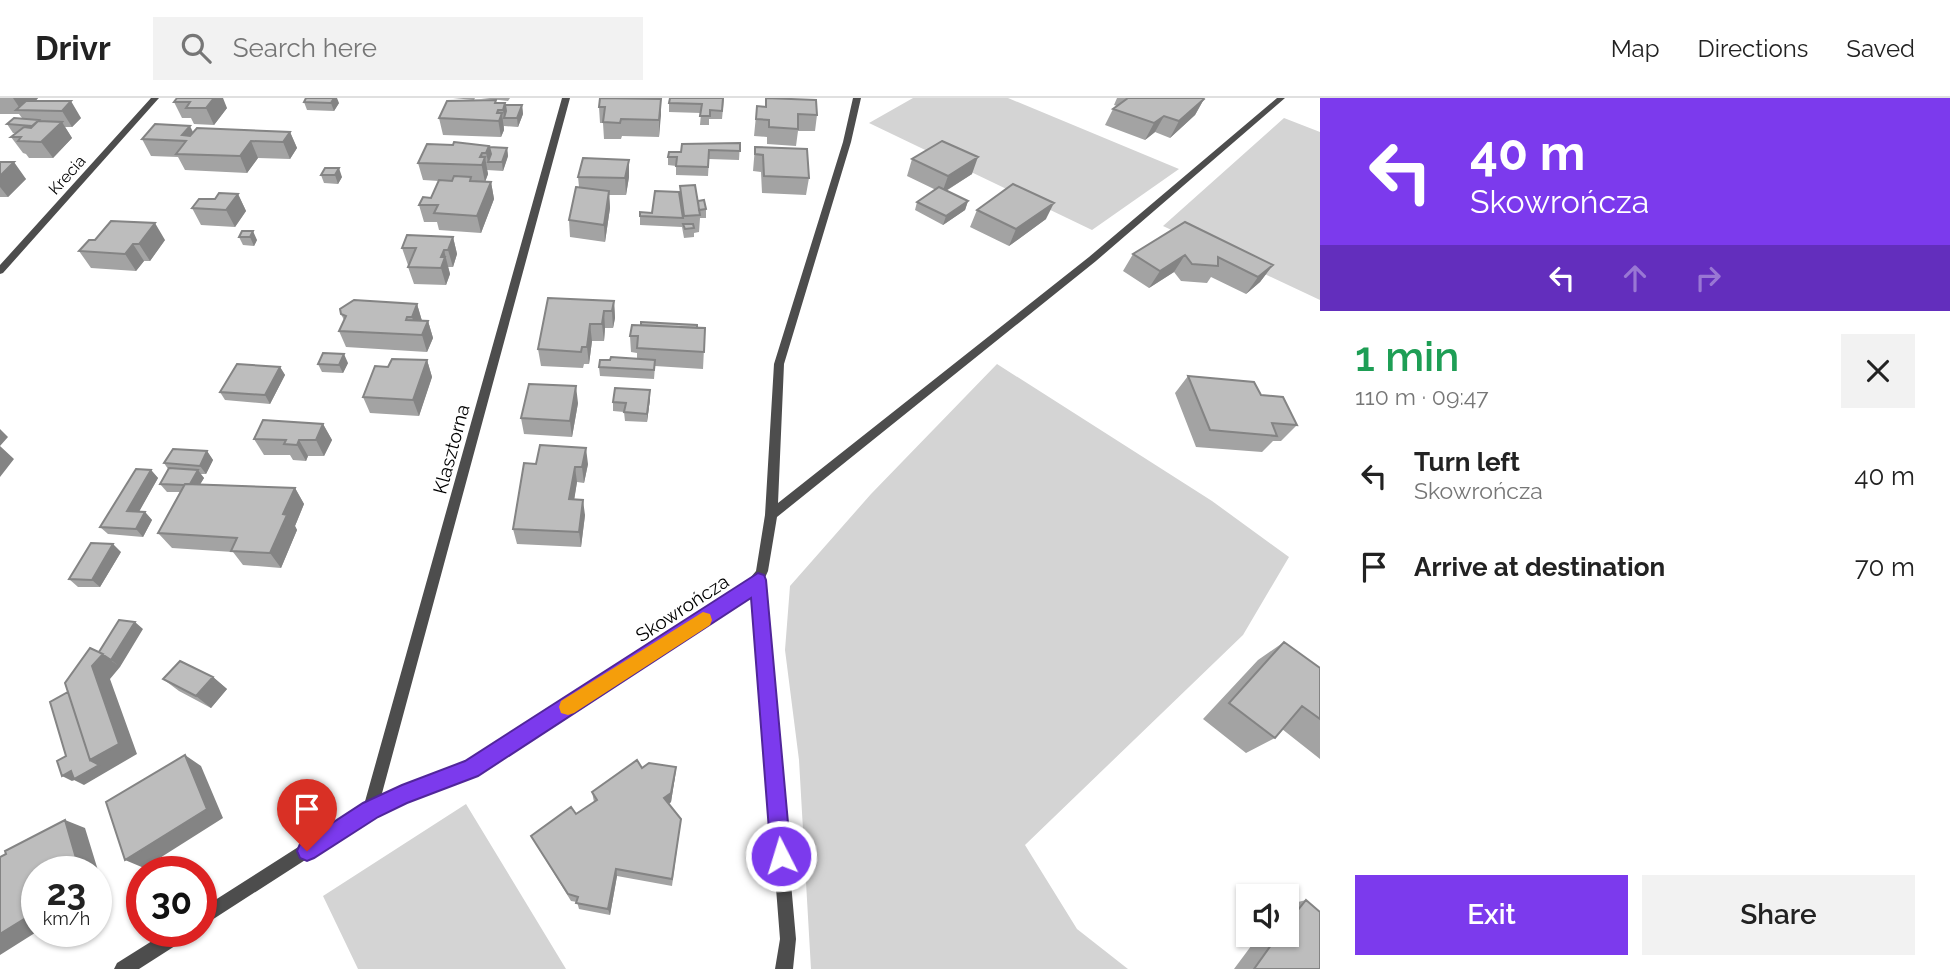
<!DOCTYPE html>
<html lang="en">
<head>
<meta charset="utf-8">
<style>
  body { margin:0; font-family:Raleway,sans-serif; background:#f2f2f2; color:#222; height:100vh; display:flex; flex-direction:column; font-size:26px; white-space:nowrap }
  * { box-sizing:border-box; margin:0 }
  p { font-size:23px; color:#767676 }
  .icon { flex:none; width:38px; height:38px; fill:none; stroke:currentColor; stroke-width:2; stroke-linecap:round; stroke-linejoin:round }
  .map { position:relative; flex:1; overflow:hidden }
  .panel { display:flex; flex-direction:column; background:#fff; width:630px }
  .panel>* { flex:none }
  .top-card { background:#7c3aed; color:#fff; overflow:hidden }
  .buttons { position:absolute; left:1236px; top:786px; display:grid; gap:14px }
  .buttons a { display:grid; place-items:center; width:63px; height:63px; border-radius:0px; background:#fff; box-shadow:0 2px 5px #0004; font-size:35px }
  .speed { position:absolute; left:21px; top:758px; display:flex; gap:14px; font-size:35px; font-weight:700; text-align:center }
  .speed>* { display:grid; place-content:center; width:91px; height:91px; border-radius:50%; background:#fff; box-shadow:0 2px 5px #0004; line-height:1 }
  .speed small { font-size:18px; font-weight:400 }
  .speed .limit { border:10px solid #d22; background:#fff; color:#111 }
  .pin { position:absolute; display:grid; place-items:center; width:60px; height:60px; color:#fff; margin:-72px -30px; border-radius:50% 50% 50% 0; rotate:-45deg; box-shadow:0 0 7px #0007 }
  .pin .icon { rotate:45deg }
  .me { position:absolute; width:77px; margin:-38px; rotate:355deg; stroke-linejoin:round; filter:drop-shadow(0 0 5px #0008) }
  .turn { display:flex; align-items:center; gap:24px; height:147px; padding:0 35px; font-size:32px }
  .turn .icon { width:91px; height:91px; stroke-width:2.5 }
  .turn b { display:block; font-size:49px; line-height:60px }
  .lanes { display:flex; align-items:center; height:66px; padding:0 35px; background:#0003; justify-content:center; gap:35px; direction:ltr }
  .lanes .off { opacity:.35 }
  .round { display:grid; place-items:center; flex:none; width:74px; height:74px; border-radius:0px; background:#f2f2f2 }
  .summary { display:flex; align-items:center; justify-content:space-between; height:119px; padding:0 35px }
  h1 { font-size:42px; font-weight:600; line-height:52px; color:#1e9e55 }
  .primary-button { display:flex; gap:14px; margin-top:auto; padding:14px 35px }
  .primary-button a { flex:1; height:80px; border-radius:0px; background:#7c3aed; color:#fff; font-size:28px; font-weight:600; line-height:80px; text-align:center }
  .primary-button a+a { background:#f2f2f2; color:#222 }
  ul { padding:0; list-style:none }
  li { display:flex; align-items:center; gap:21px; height:91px; padding:0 35px }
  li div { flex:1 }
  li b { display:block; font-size:26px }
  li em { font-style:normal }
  header { display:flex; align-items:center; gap:42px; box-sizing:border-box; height:98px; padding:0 35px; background:#fff; border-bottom:2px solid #e0e0e0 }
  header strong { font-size:33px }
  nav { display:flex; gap:38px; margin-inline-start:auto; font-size:24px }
  .search { width:490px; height:63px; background:#f2f2f2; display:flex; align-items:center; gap:18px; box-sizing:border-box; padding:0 24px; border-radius:0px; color:#767676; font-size:26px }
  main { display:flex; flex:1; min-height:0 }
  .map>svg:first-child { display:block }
</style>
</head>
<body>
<header>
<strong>Drivr</strong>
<div class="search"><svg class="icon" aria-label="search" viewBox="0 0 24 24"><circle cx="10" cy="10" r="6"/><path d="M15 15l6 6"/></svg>Search here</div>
<nav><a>Map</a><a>Directions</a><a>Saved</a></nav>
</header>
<main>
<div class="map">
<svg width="1320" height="871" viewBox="0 0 1320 871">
  <rect width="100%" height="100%" fill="#fff"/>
  <path fill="#d4d4d4" d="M913,0H1008L1179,71L1092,132L869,25Z
    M1284,20L1320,34V202L1163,128Z
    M997,266L1212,403L1289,459L1243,537L1025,747L1077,831L1128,871H811L799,662L785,552L790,488L871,396Z
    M466,706L566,871H358L323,798Z"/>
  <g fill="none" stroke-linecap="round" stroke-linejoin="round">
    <path fill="#4d4d4d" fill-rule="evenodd" d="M151,0H159L3,175L0,176V167Z
      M562,0H570L381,699L467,665L742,490L756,473L765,417L774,266L843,44L853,0H861L851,44L784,266L778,405L1089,159L1277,0H1285L1096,163L777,419L768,473L764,482L796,841L793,871H775L780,841L753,497L476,676L405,703L375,717L201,829V811L364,707Z
      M168,833H191L189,839L139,871H114L117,865Z"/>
  </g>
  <path fill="#a3a3a3" d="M0,0H38L36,3L81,20L72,29H65L72,40L53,60H29L26,56L23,55L11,39L17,35H13L7,26L22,20L19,16H0Z
    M177,0L227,10L214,27L194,26L191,20H182L174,4Z
    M453,0H475L474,2Z
    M481,0H510L508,3Z
    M724,0L722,21H709V27H700L701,15L669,14V5Z
    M766,0L817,17L815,33H798L796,48L767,46V39L754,38L757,8L765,9Z
    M1117,0H1203L1204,1L1195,17L1170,40L1155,34L1145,42L1105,27L1113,11L1117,8L1114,7Z
    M661,1L659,39L622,38L621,41H604L603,25H600L599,9Z
    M496,2V5L505,7H522L523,16L518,29L504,28V32L501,39L443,37L439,20Z
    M304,4L339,5L334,13L307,12Z
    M193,34H290L297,50L290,61L258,60L247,75L185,72L178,59L151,58L142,41Z
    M740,45L739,62L709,61L708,78L676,77V68L668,67V59L681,54Z
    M489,49L507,50L508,58L503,73L487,72L488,76L485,84H491L494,101L481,135L439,132L437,124H424L419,107L431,100L439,83L423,82L418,65Z
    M755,49L809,80L806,97L762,95L761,74L753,73Z
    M912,61L972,76L946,93L968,103L965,112L943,127L915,112L917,104L936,92L907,78Z
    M629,62V79L626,97H609L610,110L605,144L570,139L569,122L579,89L578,79Z
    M0,64L26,81L8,99H0Z
    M325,70L342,79L338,86L324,85L321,77Z
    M680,88L706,111V120H700L699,134L694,135V139L684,140L682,129L640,127V118L652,115L680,97Z
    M238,96L246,113L235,129L201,127L192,110L215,101Z
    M977,112L1046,121L1009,148L970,129Z
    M1185,124L1273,167L1260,184L1246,196L1211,179L1207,185L1181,183L1174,174L1149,190L1123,173L1133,156Z
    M242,133L257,142L254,148L243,147L239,139Z
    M453,139L457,156L453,169H448L450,176L446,187L414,186L408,169L409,167H408L402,150Z
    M89,142H165L150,163H144L136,173L91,170L79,153Z
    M614,203L615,220L613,230H605L604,243H592L589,266H584L583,270L541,268L538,251Z
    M417,206L422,223H428L433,240L427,254L346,249L339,233L344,222L341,216Z
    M697,230H705L703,271L655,268L654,281L600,278L599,269L610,262L637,261V255L631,254L630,238Z
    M427,262L432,279L419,318L370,315L363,299L388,269Z
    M348,265L343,275L322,274L318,266Z
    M280,269L285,277L270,306L225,302L220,294Z
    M1188,278L1261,297L1297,327L1281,343H1273L1262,354L1196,349L1175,295Z
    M650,301L647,324L625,323L624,314L613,313V304Z
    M578,305L572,339L524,336L521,320Z
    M323,326L332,342L324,358H308L306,363L293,362L290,357H264L254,341Z
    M207,353L213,362L206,376H200L204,380L200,386L295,390L304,406L295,428L297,432L281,470L243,467L233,454L172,450L158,435L180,394H167L160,386L168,371L164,365Z
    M536,366H588L584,385L577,384L574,401L585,417L581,449L517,446L513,431Z
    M151,372L158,380L139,413L145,414L152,422L143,439L108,436L100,429Z
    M121,454L100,489H78L69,481Z
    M1284,544L1320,570V661L1282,631L1275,640L1246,655L1203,621L1258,562Z
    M213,579L227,591L211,610L179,593L163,581Z
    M676,669L675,679L671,704L669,706L681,721L672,788L617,778L610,817L579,811L577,804L571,803L531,738L576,716L594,704L592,694L642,670Z
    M1306,802L1320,871H1234L1260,836H1286V807Z"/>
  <path fill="#848484" d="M13,0H38L27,12H21Z
    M214,0H223L227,10L214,27L206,10Z
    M334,0H337L339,5L334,13L331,5Z
    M661,1V17L659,39V22Z
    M1204,1L1195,17L1170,40L1179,23Z
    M71,3L81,20L72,29L62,13Z
    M505,5L507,20H504L503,12Z
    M522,7L523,16L518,29L517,20Z
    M498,12L500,20L502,15L504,32L501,39L497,15Z
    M1164,18L1155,34L1145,42L1154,25Z
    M62,24L72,40L53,60L41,44Z
    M190,28L198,44L182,37Z
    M290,34L297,50L290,61L283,44Z
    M251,43L258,60L247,75L240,58Z
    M489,48L492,64H488L490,72L486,55Z
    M507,50L508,58L503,73L502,64Z
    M482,55L483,64L485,59L488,76L485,84L480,59Z
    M978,59L972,76L942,95L948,78Z
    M629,62V79L626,97L625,80Z
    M14,64L26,81L8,99L0,89V78Z
    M339,70L342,79L338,86L335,77Z
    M491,84L494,101L481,135L477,118Z
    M609,93L610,110L605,144L604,127Z
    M238,96L246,113L235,129L226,112Z
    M968,103L965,112L943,127L946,118Z
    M1054,105L1046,121L1009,148L1016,131Z
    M155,125L165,142L150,163L139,146Z
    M253,133L257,142L254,148L250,139Z
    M453,139L457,156L453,169L448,152Z
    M133,146L144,163L136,173L125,156Z
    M444,152L450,176L446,187L441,170V159Z
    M1185,157L1174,174L1149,190L1160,173Z
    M1273,167L1260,184L1246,196L1258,179Z
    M614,203L615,220L613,230L612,213Z
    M417,206L422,223L417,236L412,219Z
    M604,213L605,230L604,243L602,226Z
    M428,223L433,240L427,254L422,237Z
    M590,226L592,243L589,266L587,249Z
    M344,256L348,265L343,275L339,267Z
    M427,262L432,279L419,318L413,302Z
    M280,269L285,277L270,306L265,297Z
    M576,288L578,305L572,339L570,323Z
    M650,292V301L647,324V316Z
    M323,326L332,342L324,358L316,342Z
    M0,331L8,339L0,348Z
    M299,342L308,358L306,363L297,347Z
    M0,348L14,361L0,379Z
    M586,350L588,366L584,385L582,369Z
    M207,353L213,362L206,376L200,368Z
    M575,369L577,384L572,416L569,401Z
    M151,372L158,380L135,421L127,413Z
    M198,372L204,380L195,395L189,387Z
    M295,390L304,406L295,428L297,432L281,470L270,455L283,416Z
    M583,402L585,417L581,449L579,434Z
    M145,414L152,422L143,439L136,431Z
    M113,446L121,454L100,489L92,482Z
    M135,524L143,531L120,569L111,562Z
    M103,556L120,569L110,581L137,656L84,687L74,682L72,683L62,678L90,662L92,568Z
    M213,579L227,591L211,610L196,598Z
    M185,657L201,668L223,720L144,770L125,762Z
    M676,669L675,679L671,704L664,709V700Z
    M65,722L85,730L104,792L96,796V774H80Z
    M616,771L617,778L610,817L608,811Z
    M0,791L37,813V833H38L0,857Z"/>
  <path fill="#bdbdbd" stroke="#848484" stroke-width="2" d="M177,0H214L206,10H186L190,4H174Z
    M306,0H334L331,5L304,4Z
    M600,0L661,1L659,22L621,21L620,25L603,24L605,9H599Z
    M670,0H723L722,13L710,12V18H700L702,6L669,5Z
    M766,0L816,2L817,17L798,16V31L769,29V22L756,21L757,8L766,9Z
    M1128,0H1203L1204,1L1179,23L1164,18L1154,25L1113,11Z
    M496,2L495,5H505L503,12H498L497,15H502L499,23L439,20L447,3Z
    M26,3H71L62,13L16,12Z
    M505,7H522L517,20H504L506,13Z
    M14,20L39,22L32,28L7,26Z
    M38,23L62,24L41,44L18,43L21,39H11L24,29L31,30Z
    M155,26L190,28L182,37L190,38L197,30L290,34L283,44L251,43L240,58L176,56L186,43L142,41Z
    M942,43L978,59L948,78L912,61Z
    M454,44L489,48L486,55H482L480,59H485L482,67L418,65L427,46L453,47Z
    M740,45V53L709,52L708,69L676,68L677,59H668L669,54H681L682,46Z
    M489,49L507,50L502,64H488L491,56Z
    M755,49L807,51L809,80L764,78L763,57L755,56Z
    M583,60L629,62L625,80L578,79Z
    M0,64H14L0,78Z
    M325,70H339L335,77H321Z
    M454,78L471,79L470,83L491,84L477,118L434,115L438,107H419L423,99L431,100L439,82L452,83Z
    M1013,86L1054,105L1016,131L977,112Z
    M695,87L700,117L684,118L680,88Z
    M576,89L609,93L604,127L569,122Z
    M939,89L968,103L946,118L917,104Z
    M655,93L679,94L683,120L640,118V114L652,115Z
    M219,95L238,96L226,112L192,110L199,101H215Z
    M704,102L706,111L699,112L698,103Z
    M111,123L155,125L139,146H133L125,156L79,153L89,142H95Z
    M1185,124L1273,167L1258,179L1218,159V168L1192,166L1185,157L1160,173L1133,156Z
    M683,126H693L694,130L685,131Z
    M242,133H253L250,139H239Z
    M407,137L453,139L448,152H444L441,159H445L441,170L408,169L416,150H402Z
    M548,200L614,203L612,213H604L602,226H590L587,249H582L581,254L538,251Z
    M354,202L417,206L412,219H407L406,222L428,223L422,237L339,233L346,218L341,216L340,211Z
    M641,224L697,227V230L641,227Z
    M632,227L705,230L704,254L637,250L638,238H630Z
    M323,255L344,256L339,267L318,266Z
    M611,259L655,262L654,272L599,269L600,262H610Z
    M392,261L427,262L413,302L363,299L375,268L388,269Z
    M237,266L280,269L265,297L220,294Z
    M1188,278L1254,284L1261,297L1283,299L1297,327L1272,325L1277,338L1210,332Z
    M529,286L576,288L570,323L521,320Z
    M615,290L650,292L647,316L624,314L626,305L613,304Z
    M263,322L323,326L316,342H299L297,347L284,346L286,342L254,341Z
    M540,347L586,350L582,369H575L569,401L583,402L579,434L513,431L524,365L536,366Z
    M173,351L207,353L200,368L164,365Z
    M169,370L198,372L190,386H185L184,387L160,386Z
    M136,371L151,372L127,413L145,414L136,431L100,429Z
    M185,386L295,390L283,416L287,417L270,455L231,453L237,440L158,435Z
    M91,445L113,446L92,482L69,481Z
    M119,522L135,524L111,562L99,554Z
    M1284,544L1320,570V621L1302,608L1275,640L1229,605Z
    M90,550L103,556L92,568L119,646L90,662L65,585Z
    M180,563L213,579L196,598L163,581Z
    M68,594L90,662L99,667L74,681L71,673L62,678L57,663L66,658L50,604Z
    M185,657L207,711L125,762L106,704Z
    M637,662L642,670L649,665L676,669L671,695L664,700L681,721L672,781L616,771L608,811L576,805L578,799L568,796L531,738L571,709L576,716L597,702L592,694Z
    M65,722L80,774H37V813L0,836V759L6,756L5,753Z
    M1306,802L1320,814V871H1254L1279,836H1286V827Z"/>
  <path fill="#7c3aed" stroke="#51269a" stroke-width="2" d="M758,475L764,477L766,482L791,758L788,765L781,768L774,765L771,758L751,500L478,678L407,705L378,719L314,760L307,763L300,760L297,753L300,746L363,705L402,687L465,663Z"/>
  <path fill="#f59e0b" d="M703,514L710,516L712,522L710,527L574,615L568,617L561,615L559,609L561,603Z"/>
  <g text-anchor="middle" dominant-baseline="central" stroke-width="5" stroke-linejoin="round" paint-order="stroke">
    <g font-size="16" fill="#000" stroke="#fff">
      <text transform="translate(67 77) rotate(-48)">Krecia</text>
    </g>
    <g font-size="19" fill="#000" stroke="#fff">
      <text transform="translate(451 351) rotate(-75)">Klasztorna</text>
      <text transform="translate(682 510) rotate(-33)">Skowrończa</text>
    </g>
  </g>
</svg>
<div class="buttons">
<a><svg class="icon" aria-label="sound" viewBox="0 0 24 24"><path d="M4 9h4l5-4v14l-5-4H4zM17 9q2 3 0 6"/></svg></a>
</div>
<div class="speed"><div>23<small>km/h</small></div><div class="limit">30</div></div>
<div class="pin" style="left:307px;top:753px;background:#d93025"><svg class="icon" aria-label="arrive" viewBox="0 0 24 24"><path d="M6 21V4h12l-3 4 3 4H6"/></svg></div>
<svg class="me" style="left:781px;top:758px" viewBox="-20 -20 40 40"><circle r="17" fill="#7c3aed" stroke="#fff" stroke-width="3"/><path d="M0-11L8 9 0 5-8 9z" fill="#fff"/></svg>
</div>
<section class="panel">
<div class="top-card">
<div class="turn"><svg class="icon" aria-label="left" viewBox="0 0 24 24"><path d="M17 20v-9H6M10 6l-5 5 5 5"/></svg><div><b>40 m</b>Skowrończa</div></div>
<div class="lanes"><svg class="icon" aria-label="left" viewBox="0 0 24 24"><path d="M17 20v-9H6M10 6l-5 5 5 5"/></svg><svg class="icon off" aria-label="ahead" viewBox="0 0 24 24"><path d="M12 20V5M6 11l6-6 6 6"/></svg><svg class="icon off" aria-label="right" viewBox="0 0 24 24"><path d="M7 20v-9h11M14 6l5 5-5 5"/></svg></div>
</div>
<div class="summary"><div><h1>1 min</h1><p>110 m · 09:47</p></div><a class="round"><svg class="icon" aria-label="close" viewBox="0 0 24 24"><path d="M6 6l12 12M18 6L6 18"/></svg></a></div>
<ul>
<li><svg class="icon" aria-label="left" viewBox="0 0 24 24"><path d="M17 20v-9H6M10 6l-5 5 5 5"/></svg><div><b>Turn left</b><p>Skowrończa</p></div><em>40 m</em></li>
<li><svg class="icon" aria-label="arrive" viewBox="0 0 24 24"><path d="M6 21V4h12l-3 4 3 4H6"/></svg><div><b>Arrive at destination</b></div><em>70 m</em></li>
</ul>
<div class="primary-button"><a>Exit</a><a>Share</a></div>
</section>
</main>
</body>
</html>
